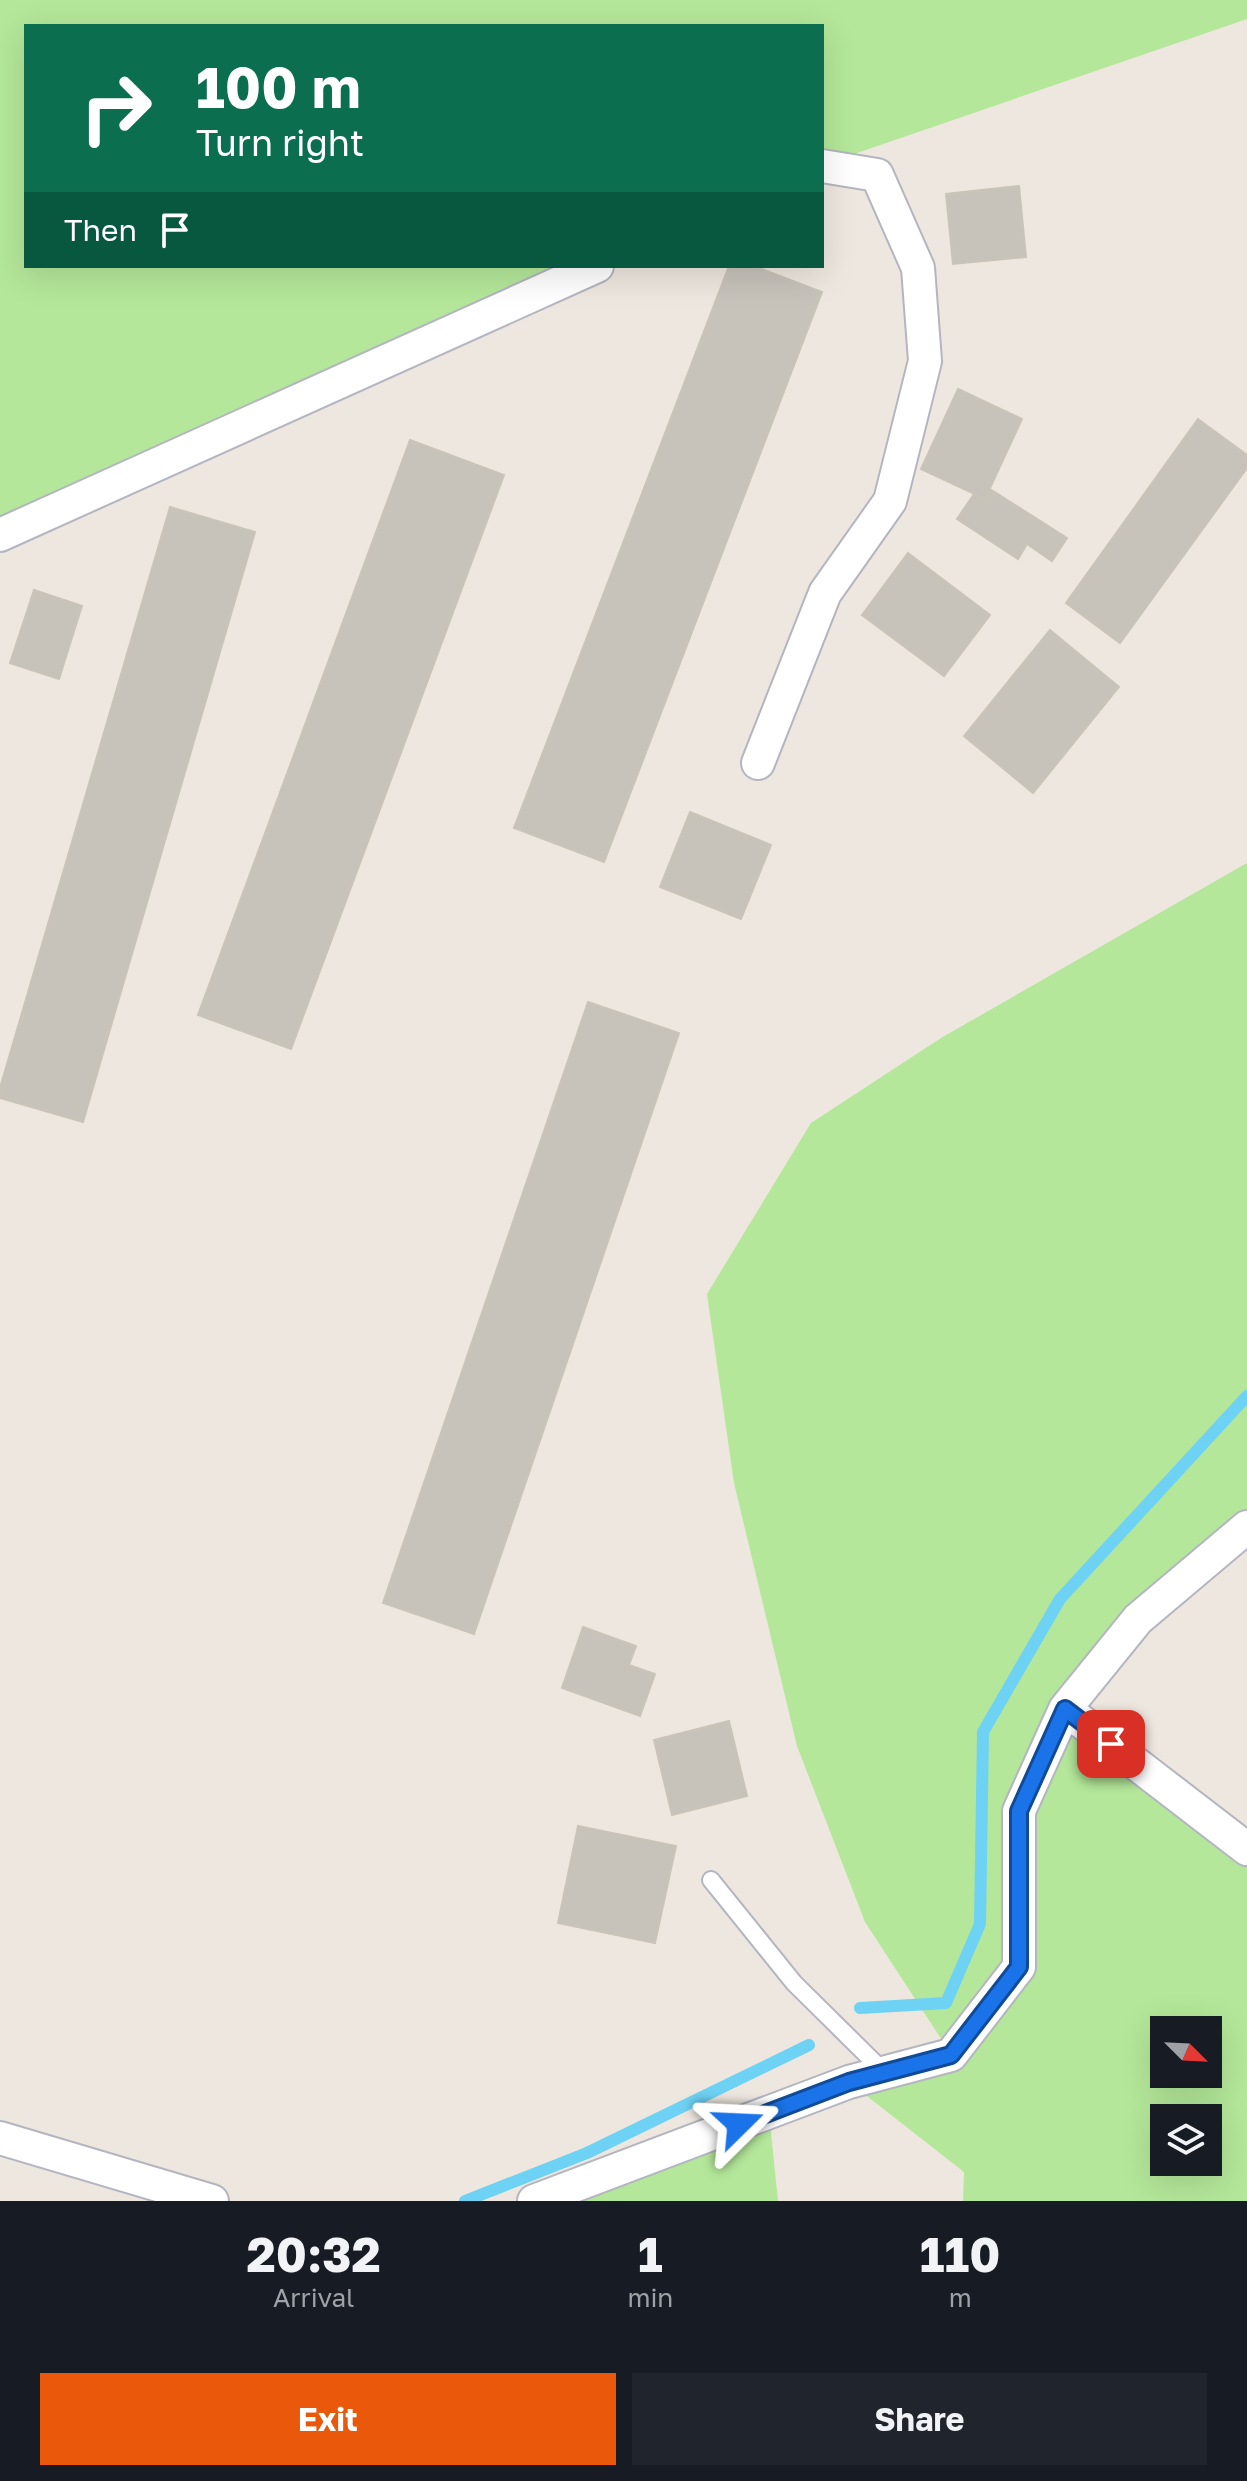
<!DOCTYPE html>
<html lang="en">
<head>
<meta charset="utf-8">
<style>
  body { margin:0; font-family:"Golos Text",sans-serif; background:#20242c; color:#f1f3f6; height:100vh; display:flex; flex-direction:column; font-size:30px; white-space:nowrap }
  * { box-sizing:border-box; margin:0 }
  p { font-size:26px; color:#9ea1a6 }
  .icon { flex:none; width:44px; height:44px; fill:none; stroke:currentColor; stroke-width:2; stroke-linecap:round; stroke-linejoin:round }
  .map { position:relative; height:2201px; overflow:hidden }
  .sheet { display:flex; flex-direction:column; background:#171b24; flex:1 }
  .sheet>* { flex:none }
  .top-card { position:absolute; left:24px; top:24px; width:800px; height:244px; border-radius:0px; box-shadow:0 8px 32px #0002; background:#0b6e4f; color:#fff; overflow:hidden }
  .needle { width:52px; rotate:114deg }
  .tools { position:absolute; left:1150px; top:2016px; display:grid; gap:16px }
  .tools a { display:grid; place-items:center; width:72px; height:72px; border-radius:0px; background:#171b24; box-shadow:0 8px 32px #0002; font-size:40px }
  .pin { position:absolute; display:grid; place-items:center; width:68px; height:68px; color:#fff; margin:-34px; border-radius:16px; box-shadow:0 4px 12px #0006 }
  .me { position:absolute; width:88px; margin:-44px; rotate:69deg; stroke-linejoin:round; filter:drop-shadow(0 0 6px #0008) }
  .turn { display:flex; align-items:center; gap:28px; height:168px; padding:0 40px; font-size:36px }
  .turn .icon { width:104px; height:104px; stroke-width:2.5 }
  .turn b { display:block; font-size:56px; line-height:68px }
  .then { display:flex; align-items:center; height:76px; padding:0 40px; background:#0003; gap:16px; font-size:30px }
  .eta { display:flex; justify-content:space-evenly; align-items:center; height:136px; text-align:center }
  .eta b { font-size:48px; font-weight:700; line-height:56px }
  .cta { display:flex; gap:16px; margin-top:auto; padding:16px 40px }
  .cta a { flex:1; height:92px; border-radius:0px; background:#ea580c; color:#fff; font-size:32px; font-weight:700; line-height:92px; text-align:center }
  .cta a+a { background:#20242c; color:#f1f3f6 }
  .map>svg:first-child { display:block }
</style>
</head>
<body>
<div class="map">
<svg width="1247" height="2201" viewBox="0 0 1247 2201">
  <rect width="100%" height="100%" fill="#eee7df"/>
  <path fill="#b4e799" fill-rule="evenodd" d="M0,0H1247V19L822,165V26H26V266H597L0,535Z
    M1247,863V1527L1066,1709L1247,1849V2201H963L964,2172L849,2082L951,2054L865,1922L797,1746L734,1483L707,1294L811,1123L941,1038ZM1164,2030H1208V2074H1164ZM1164,2118H1208V2162H1164Z
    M769,2113L778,2201H534Z"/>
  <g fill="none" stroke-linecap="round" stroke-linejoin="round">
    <path stroke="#6ed2f4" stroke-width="12" d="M860,2008L946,2003L980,1924L983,1732L1060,1599L1247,1396
      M465,2201L587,2153L809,2045"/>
  </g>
  <path fill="#c7c2ba" stroke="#cac4b8" stroke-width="2" d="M1019,186L1026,257L953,264L946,194Z
    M729,266H754L822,292L604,862L514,828Z
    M958,389L1022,419L985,499L921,469Z
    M1198,419L1247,455V468L1120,643L1066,603Z
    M410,440L504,475L291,1049L198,1015Z
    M990,489L1067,538L1052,561L1027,544L1018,559L957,519L974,494L985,499Z
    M170,507L255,532L83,1122L0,1098V1088Z
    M908,553L990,615L944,676L862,615Z
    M34,590L82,606L59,679L10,663Z
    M1050,630L1119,687L1033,793L964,736Z
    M690,812L771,845L741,919L660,887Z
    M588,1002L679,1033L474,1634L383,1603Z
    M583,1627L636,1646L629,1665L655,1674L640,1716L562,1688Z
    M729,1721L747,1796L672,1815L654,1740Z
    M578,1826L676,1846L655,1943L558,1923Z"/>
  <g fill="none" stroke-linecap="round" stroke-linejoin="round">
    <g stroke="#b3b5c0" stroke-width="20">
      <path id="lane" d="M711,1880L794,1983L885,2073"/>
    </g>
    <g stroke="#b3b5c0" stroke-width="36">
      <path id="street" d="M0,535L597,266
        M758,763L825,593L890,501L925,361L918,268L877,175L822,166
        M1065,1709L1247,1849
        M0,2138L212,2201
        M534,2201L849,2082L951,2055L1019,1967V1811L1065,1709L1138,1619L1247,1527"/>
    </g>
    <use href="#lane" stroke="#fff" stroke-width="16"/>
    <use href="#street" stroke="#fff" stroke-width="32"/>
  </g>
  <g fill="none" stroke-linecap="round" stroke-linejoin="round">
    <g stroke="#114b97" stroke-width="20">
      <path id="route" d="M739,2124L849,2082L951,2055L1019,1967V1811L1065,1709L1111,1744"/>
    </g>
    <use href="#route" stroke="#1a73e8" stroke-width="14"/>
  </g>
</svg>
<div class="tools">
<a><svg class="needle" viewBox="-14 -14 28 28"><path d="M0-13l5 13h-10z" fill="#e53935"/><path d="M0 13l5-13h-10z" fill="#9ea1a6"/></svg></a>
<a><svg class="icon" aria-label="layers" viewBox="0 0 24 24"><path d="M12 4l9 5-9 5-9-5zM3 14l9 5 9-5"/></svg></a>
</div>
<div class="pin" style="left:1111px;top:1744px;background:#d93025"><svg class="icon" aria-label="arrive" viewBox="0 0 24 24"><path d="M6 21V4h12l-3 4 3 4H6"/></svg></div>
<svg class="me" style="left:739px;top:2124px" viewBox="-20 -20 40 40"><path d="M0-17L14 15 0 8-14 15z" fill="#1a73e8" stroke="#fff" stroke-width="4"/></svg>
<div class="top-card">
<div class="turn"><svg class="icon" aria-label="right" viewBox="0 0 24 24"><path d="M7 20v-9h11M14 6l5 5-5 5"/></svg><div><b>100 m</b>Turn right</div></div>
<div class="then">Then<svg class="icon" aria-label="arrive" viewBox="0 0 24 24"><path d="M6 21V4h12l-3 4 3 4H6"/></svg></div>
</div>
</div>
<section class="sheet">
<div class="eta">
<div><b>20:32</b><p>Arrival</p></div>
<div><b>1</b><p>min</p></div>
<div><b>110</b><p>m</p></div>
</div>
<div class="cta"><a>Exit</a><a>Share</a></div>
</section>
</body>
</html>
